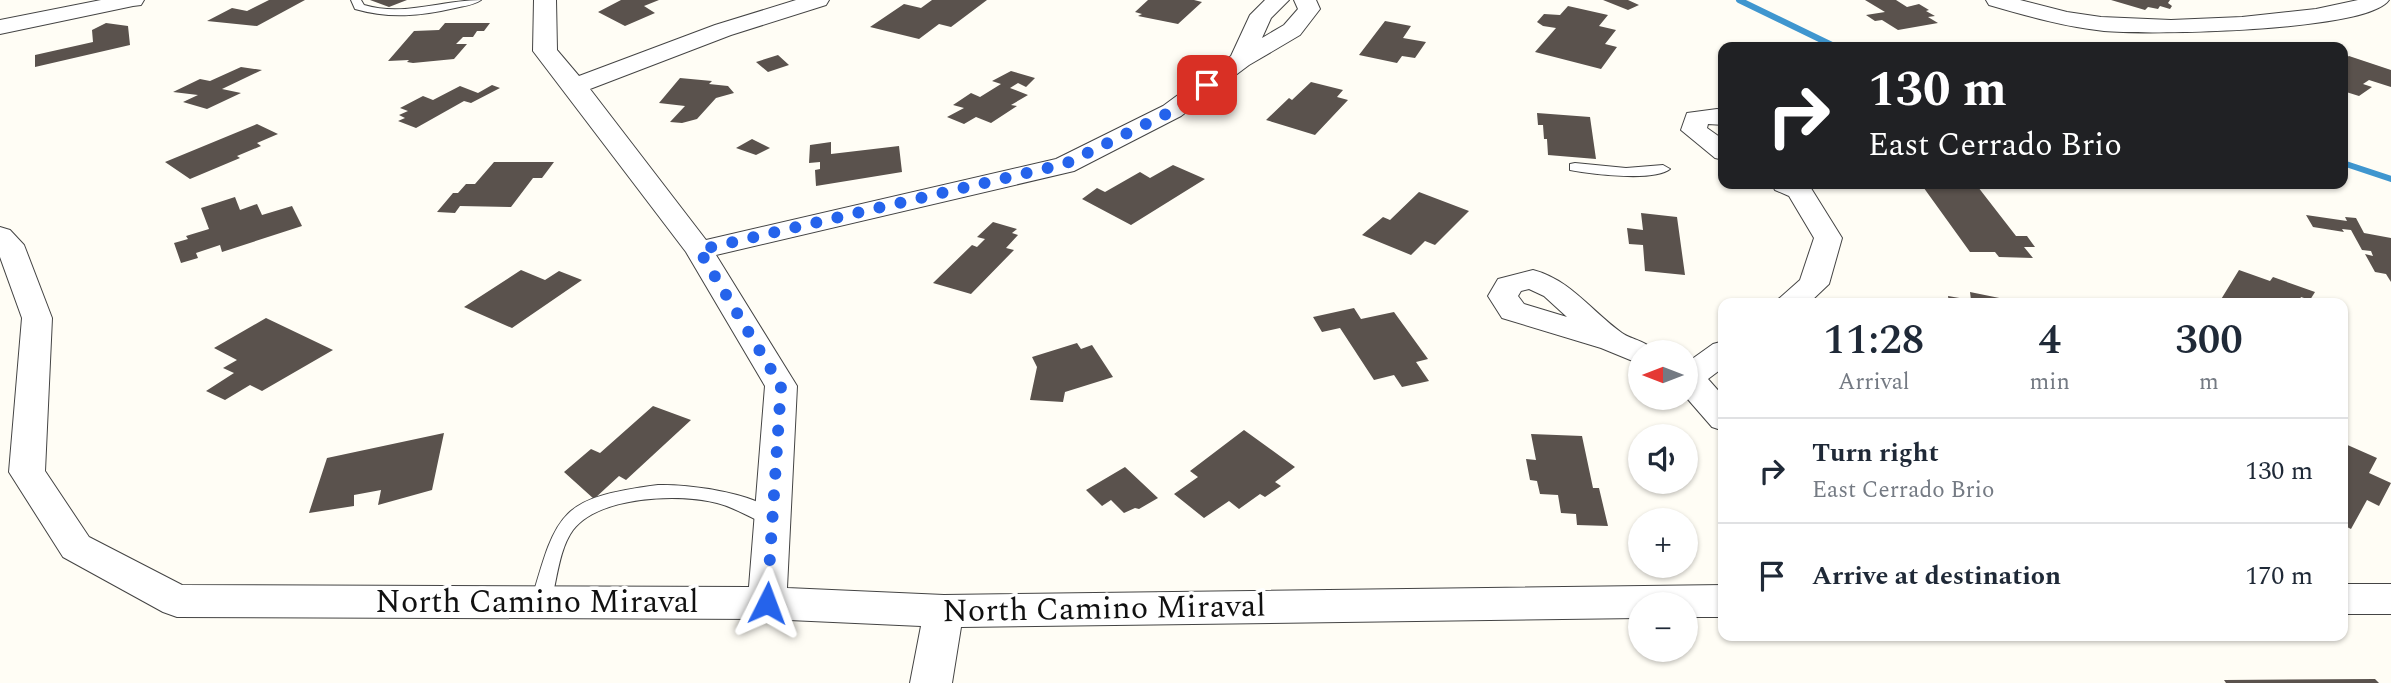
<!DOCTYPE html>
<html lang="en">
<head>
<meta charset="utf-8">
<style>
  body { margin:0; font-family:Spectral,serif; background:#f2f2f3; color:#1f2937; height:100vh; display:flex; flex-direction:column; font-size:26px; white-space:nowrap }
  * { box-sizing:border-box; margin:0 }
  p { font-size:23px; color:#747a83 }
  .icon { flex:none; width:38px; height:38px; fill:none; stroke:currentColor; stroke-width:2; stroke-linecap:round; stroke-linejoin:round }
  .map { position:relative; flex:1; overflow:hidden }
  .drawer { position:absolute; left:1718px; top:298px; width:630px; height:343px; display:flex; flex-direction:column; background:#fff; border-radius:14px; box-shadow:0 2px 5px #0004 }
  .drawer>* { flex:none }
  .banner { position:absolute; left:1718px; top:42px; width:630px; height:147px; border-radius:14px; box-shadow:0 2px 5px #0004; background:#202124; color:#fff; overflow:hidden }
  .needle { width:46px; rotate:270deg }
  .tools { position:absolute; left:1628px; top:340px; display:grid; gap:14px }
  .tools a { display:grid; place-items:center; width:70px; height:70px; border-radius:50%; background:#fff; box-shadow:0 2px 5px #0004; font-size:35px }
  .pin { position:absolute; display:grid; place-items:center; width:60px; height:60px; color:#fff; margin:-30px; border-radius:14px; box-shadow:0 4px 10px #0006 }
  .me { position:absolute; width:77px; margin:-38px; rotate:3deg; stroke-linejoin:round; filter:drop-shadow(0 0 5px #0008) }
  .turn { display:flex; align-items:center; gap:24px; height:147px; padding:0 35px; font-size:32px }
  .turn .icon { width:91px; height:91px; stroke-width:2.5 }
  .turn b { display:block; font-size:49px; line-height:60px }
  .eta { display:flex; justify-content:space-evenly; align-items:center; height:119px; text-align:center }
  .eta b { font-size:42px; font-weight:600; line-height:49px }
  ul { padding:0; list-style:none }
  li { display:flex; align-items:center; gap:21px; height:105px; padding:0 35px; border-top:2px solid #e0e1e3 }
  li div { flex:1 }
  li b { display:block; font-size:26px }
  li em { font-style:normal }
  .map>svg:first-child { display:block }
</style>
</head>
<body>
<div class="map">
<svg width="2391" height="683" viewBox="0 0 2391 683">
  <rect width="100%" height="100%" fill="#fffdf5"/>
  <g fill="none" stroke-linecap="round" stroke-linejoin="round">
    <path stroke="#3f96cf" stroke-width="6" d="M1739,0L1836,47
      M2343,163L2391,179"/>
  </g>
  <path fill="#5a524d" d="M269,0H305L257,26L207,21L232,8L247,11Z
    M370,0H407L389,7Z
    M621,0H659L644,6L655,13L625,26L598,12Z
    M932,0H987L951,27L939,24L919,39L870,27L904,4L921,8Z
    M1148,0H1194L1202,2L1178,24L1138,16L1142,14L1135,12Z
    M1603,0H1628L1639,5L1628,10Z
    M1865,0H1896L1907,7L1919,4L1929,10L1926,11L1935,16L1928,17L1938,23L1898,30L1882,20L1875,21L1866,15L1885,12Z
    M2111,0H2170L2168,3L2172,6L2170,9L2160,6L2158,9L2148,7L2145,10Z
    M1568,6L1608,15L1599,26L1616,30L1605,44L1617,47L1601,69L1535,52L1556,28L1543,26L1537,22L1544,14L1560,15Z
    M1385,21L1411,26L1403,38L1426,42L1415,58L1402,56L1397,63L1359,55Z
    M106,23L128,26L130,45L35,67V55L93,42L92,30Z
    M445,23H490L484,31H477L473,37H463L456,44H467L454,59L413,63L407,62L409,60L388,61L414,31L439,30Z
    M778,55L789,65L768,72L756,62Z
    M2349,56L2391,70V87L2369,80L2363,84L2372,87L2359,96L2343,91V59Z
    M241,67L262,70L222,89L241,93L207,109L183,102L198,95L173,92L200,79L210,81Z
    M1011,71L1035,78L1026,87L1018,83L1010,88L1028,95L1011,105L1017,106L991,123L976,117L964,124L947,117L964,108L953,105L971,93L980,97L1001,84L992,81Z
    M680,78L712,81L709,84L728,86L734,93L716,98L697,119L682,123L670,122L685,106L659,103Z
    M1311,82L1343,90L1337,97L1348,100L1315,135L1266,120L1289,98L1292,100Z
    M492,85L500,88L471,103L464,101L416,128L398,121L405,118L399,115L408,111L400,108L423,96L433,100L460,86L478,93Z
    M1537,113L1590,117L1596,159L1548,155L1547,139H1544L1543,125H1538Z
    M257,124L278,134L257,143L261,146L237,156L240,158L190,179L165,162Z
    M752,139L770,148L756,155L736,148Z
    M831,142V154L899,146L902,172L816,186L815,170L820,169V162L809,163L810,145Z
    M494,162H554L542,178H533L511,207L460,206L455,213L437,212L453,193H458L466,184H475Z
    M1173,165L1205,179L1131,225L1082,199L1097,188L1105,192L1140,172L1150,178Z
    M1921,184L1978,187L2016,236H2027L2035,247H2024L2033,258L1999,257L1995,252H1970Z
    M1419,192L1469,211L1435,245L1425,241L1411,255L1362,235L1383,217L1390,220Z
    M235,197L240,210L257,204L262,215L292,206L302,226L222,252L220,245L196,253L198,258L181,263L174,243L188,239L186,236L209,229L201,208Z
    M1641,213L1677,217L1685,275L1645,271L1643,245L1629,244L1627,228L1643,230Z
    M2306,215L2347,221L2345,217L2356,218L2364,233L2391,238V282L2386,274L2375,272L2365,254L2373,256L2371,251L2362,250L2351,230L2342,229L2344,232L2313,227Z
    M993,222L1017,229L1012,233L1018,235L1006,248L1014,250L971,294L933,283L972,245L977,247L985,239L977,237Z
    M521,270L545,280L559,271L582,280L512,328L464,307Z
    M2239,270L2270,281L2273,277L2315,292L2310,300L2301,297L2298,303L2220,301Z
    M1970,292L2019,302V303H1949L1948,296L1971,300Z
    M1354,308L1361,319L1394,312L1428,359L1416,362L1429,381L1402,387L1394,375L1374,380L1340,328L1322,332L1313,317Z
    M266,318L333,350L262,391L250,385L225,400L206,391L234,373L223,368L237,360L214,348Z
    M1077,343L1081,349L1092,345L1113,377L1065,392L1063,402L1030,400L1037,367L1032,357Z
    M653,406L691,420L626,480L619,476L594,499L564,472L591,449L600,453Z
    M1244,430L1295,467L1275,482L1281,486L1265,497L1260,494L1239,509L1229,501L1204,518L1174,494L1198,477L1190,471Z
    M444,433L432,490L378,505L381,490L354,495V506L309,513L327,458Z
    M1531,434L1582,436L1593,488H1599L1608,526L1577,525L1576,514L1561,513L1558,495L1540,494L1537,481L1530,480L1526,459L1536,460Z
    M2343,443L2377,458L2369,473L2391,483L2379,506L2367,500L2351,529L2343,525Z
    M1125,467L1158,498L1139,509L1135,508L1124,513L1111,500L1102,506L1086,490Z
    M2375,679L2379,683H2226L2224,680Z"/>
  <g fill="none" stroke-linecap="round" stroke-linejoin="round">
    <g stroke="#444" stroke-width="2">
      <path id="lane" d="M351,0H361L364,5C404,17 441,0 481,0C474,5 464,6 455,8C421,16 389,19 355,9Z
        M1575,163L1626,168L1663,165L1670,169C1654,182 1591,174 1570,170V164Z
        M658,485C686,484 766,493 781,519L778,524L772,526C753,520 737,508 717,503C680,493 599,496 573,530C559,549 557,580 551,602L548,608L541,610L534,608L531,602C557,511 560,498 658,485Z"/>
    </g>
    <g stroke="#444" stroke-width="2">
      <path id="street" d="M101,0H144L141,5L133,6L0,34V20Z
        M534,0H556L557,50L579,76L715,25L796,0H829L826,5L731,35L590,89L706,240L1056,159L1163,106L1231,56L1250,15L1265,0H1289L1271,18L1262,38L1284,25L1298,9L1294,0H1316L1320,9L1300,35L1249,65L1181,116L1074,171L716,255L797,386L787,588L944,595L1724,585V617H1685V604H1640V618L961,627L952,683H910L921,626L767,619L177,617L163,612L63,557L9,472L22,318L0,257V227L10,230L24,245L52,318L45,471L89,537L182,585L749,587L765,386L686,252L533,51Z
        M1986,0H2020L2067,12L2101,17L2171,20L2242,17L2316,9L2358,0H2389C2367,32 2147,35 2104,31C2065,27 2027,16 1989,5Z
        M1717,109L1724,110V125L1708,124L1707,128L1724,140V160L1715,158L1681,130L1687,113Z
        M1772,184L1809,185L1842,238L1829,284L1809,303H1774L1800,280L1814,238L1789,196L1775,190Z
        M1533,270C1571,280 1591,311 1622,333C1632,340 1648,341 1654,352H1640V364L1601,348L1502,318L1488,296L1498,279ZM1529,289L1544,296L1567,317L1524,304L1518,296L1521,291Z
        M1724,341V367L1708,379L1724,397V431L1712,427L1685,396V364L1713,344Z
        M2343,584H2391V614H2343Z"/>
    </g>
    <use href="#lane" fill="#fff" fill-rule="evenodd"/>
    <use href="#street" fill="#fff" fill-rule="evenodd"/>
  </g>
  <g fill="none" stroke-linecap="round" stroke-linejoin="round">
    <path stroke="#2563eb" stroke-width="12" stroke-dasharray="0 21.6" d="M767,603L781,386L699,250L1065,164L1172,111L1207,85"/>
  </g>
  <g text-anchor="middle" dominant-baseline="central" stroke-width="7" stroke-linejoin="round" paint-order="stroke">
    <g font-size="32" fill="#111" stroke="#fff">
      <text x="537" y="602">North Camino Miraval</text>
      <text transform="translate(1104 609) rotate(-1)">North Camino Miraval</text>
    </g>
  </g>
</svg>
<div class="tools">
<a><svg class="needle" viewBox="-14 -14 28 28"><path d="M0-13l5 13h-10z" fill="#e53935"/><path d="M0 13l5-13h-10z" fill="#747a83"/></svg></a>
<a><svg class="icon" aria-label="sound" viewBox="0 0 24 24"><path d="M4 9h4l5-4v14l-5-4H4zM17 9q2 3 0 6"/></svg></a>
<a>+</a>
<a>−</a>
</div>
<div class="pin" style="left:1207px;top:85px;background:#d93025"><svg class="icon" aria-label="arrive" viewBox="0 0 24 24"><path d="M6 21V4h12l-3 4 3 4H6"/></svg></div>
<svg class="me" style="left:767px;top:603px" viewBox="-20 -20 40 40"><path d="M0-17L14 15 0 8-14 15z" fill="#2563eb" stroke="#fff" stroke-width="4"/></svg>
<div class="banner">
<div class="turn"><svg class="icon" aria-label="right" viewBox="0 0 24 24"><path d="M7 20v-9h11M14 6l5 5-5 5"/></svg><div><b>130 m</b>East Cerrado Brio</div></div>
</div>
<section class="drawer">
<div class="eta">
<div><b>11:28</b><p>Arrival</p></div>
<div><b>4</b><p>min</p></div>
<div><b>300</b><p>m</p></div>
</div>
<ul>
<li><svg class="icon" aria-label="right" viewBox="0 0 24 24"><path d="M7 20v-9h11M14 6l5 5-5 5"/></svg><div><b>Turn right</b><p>East Cerrado Brio</p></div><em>130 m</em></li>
<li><svg class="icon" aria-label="arrive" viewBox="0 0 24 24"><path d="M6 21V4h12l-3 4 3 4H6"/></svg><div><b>Arrive at destination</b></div><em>170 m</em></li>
</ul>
</section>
</div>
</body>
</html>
